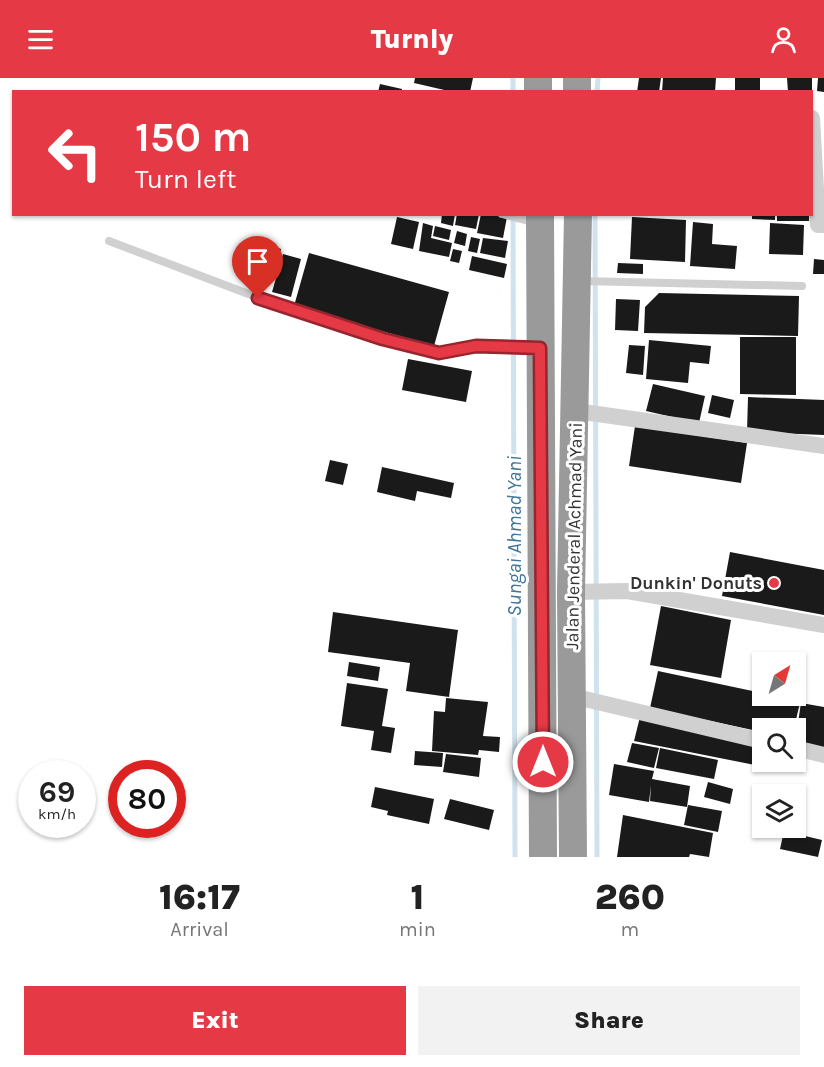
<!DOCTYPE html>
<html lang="en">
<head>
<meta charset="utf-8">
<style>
  body { margin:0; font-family:Karla,sans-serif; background:#f2f2f2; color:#222; height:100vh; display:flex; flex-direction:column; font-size:22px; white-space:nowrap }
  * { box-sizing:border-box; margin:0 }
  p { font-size:20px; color:#767676 }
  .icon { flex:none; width:33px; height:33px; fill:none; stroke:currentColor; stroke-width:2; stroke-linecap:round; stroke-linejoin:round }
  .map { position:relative; height:779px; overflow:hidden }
  .side { display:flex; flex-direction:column; background:#fff; flex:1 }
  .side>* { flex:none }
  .hud { position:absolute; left:12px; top:12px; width:801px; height:126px; border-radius:0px; box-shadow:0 2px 4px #0004; background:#e63946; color:#fff; overflow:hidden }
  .needle { width:39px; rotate:37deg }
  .tools { position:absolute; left:752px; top:574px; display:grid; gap:12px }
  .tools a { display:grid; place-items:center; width:54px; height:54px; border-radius:0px; background:#fff; box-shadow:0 2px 4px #0004; font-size:30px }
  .speed { position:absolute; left:18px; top:682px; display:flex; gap:12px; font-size:30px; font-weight:700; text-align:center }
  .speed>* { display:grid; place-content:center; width:78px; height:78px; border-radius:50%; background:#fff; box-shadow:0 2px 4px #0004; line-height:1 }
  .speed small { font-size:15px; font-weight:400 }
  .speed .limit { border:9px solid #d22; background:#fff; color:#111 }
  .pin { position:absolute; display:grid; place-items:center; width:51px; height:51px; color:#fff; margin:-62px -26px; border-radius:50% 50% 50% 0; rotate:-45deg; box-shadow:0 0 6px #0007 }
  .pin .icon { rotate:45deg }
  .me { position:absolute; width:66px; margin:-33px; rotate:0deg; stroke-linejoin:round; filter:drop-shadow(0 0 4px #0008) }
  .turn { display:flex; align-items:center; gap:21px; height:126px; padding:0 24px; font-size:27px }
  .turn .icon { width:78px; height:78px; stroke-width:2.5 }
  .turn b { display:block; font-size:42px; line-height:51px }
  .eta { display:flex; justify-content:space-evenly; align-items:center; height:102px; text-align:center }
  .eta b { font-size:36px; font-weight:800; line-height:42px }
  .action { display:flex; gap:12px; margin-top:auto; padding:12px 24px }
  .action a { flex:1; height:69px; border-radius:0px; background:#e63946; color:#fff; font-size:24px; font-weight:800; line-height:69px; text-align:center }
  .action a+a { background:#f2f2f2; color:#222 }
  header { display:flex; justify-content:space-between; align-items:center; height:78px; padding:0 24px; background:#e63946; color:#fff; font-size:27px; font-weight:800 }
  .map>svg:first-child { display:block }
</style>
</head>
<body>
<header><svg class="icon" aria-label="menu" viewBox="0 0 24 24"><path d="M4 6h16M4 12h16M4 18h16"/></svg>Turnly<svg class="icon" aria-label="person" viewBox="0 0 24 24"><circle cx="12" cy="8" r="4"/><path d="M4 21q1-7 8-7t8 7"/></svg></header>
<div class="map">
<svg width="824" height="779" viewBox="0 0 824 779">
  <rect width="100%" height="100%" fill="#fff"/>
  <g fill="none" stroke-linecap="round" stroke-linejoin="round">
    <path stroke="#cfe2ee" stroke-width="5" d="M513,0V14
      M597,14L598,0
      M595,136L597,779
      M513,139L515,779"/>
  </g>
  <path fill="#1a1a1a" d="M415,0H473L470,14H453L414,5Z
    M639,0H661L659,14H637Z
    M663,0H716L715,14H662Z
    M735,0H760V14H735Z
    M787,0H812V14H788Z
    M818,0H824V14L817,13Z
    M380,6L402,11V14H378Z
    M442,136H455L453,148L441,145Z
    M457,136H479L476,151L455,147Z
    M481,136L507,139L503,160L477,155Z
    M752,136H775V142L752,141Z
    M777,136H809V143H777Z
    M397,139L419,144L413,171L391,166Z
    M632,139L686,142L685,184L630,181Z
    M693,144L713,146L712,166L737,168L735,191L690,188Z
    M423,145L433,148L431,160L452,165L449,179L419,173Z
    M770,145L804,147L803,177L769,176Z
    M435,148L451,152L449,162L433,158Z
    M457,153L467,156L465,168L454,165Z
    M471,159L480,161L477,175L468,173Z
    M483,160L508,163L505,180L480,175Z
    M262,165L281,171L275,193L256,187Z
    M453,171L462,173L459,185L450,183Z
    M309,175L449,214L434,268L294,228Z
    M283,176L301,181L291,219L272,214Z
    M472,178L507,186L504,200L469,192Z
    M814,181L824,182V196H813Z
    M618,185L643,186V196L617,195Z
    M659,215L799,218L798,258L644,255L645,229Z
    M616,221L640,222L638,253L615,252Z
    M740,259H796V317L740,316Z
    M649,262L711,268L709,286L690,284L688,305L646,301Z
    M629,267L645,268L643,297L626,295Z
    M408,281L472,293L466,324L402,312Z
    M653,306L705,318L699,345L646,333Z
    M712,317L734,322L730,340L708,335Z
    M748,319L824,322V357L747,354Z
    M635,348L747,365L741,405L629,388Z
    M330,382L348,386L343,407L325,403Z
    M382,389L454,405L451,420L417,413L415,423L377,414Z
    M730,474L824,492V537L722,518Z
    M661,528L731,542L721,600L650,587Z
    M333,534L458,552L449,619L406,613L410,585L328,574Z
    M349,584L380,589L378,603L347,598Z
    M658,593L762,615V618L800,624L794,651H762V654L650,630Z
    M347,605L388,611L382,648L395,650L391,675L371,672L374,653L341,648Z
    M446,620L488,624L483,658L500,659L499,674L479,672L478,677L432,673L434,633L445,634Z
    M801,625L824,629V670L795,664Z
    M641,635L762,668V684H765V689L634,663Z
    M632,665L659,670L654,690L627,684Z
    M660,670L718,682L714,701L656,690Z
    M415,673L443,675L442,689L414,687Z
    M446,676L481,680L479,699L443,694Z
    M614,686L654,693L652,701L690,708L687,729L650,723L651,707L649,724L609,717Z
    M708,704L733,711L730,726L704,719Z
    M375,709L434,721L429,746L387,737L388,733L371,729Z
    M450,721L494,732L489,752L444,741Z
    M688,727L722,733L718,754L684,747Z
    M623,737L713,755L709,779L690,776L689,779H617Z
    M784,753L822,762L818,779L780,771Z"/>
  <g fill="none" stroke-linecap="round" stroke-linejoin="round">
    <path stroke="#d0d0d0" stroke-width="8" d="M502,136L536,145
      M109,163L280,228L439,275L476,268L536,270
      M582,203L802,208"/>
    <path stroke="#d0d0d0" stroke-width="16" d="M812,40L818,147H824
      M576,333L824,368
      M571,514L627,513L824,547
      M572,618L762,663
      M795,670L824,677"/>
    <path stroke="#9a9a9a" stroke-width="28" d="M538,0V14
      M577,0V14
      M540,136L543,779
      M573,779L571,514L578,136"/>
  </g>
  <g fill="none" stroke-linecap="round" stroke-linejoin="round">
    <g stroke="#96252e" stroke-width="15">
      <path id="route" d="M258,220L383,261L439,275L476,268L540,270L543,684"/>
    </g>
    <use href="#route" stroke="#e63946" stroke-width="10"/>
  </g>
  <circle fill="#e63946" stroke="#fff" stroke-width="2" cx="774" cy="505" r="6"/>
  <g text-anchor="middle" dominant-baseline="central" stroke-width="6" stroke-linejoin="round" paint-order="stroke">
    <g font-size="18" fill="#333" stroke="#fff">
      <text transform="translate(574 458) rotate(-89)">Jalan Jenderal Achmad Yani</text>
    </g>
    <g font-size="18" font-weight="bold" fill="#333" stroke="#fff" text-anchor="end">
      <text x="762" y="505">Dunkin' Donuts</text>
    </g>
    <g font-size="20" font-style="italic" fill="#3f7597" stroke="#fff">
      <text transform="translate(514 458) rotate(-90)">Sungai Ahmad Yani</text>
    </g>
  </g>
</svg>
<div class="tools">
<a><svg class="needle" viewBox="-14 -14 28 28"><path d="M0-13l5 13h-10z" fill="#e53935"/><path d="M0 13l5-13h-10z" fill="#767676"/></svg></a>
<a><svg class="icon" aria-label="search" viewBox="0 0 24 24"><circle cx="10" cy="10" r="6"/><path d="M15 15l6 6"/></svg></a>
<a><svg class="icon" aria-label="layers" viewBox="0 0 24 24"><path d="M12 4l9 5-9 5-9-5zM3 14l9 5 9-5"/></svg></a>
</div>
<div class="speed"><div>69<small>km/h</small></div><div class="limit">80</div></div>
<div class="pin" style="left:258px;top:220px;background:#d93025"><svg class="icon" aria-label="arrive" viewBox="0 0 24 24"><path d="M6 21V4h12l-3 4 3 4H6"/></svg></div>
<svg class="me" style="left:543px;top:684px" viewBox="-20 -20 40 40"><circle r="17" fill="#e63946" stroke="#fff" stroke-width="3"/><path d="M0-11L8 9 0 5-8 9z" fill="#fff"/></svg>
<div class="hud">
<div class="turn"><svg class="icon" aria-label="left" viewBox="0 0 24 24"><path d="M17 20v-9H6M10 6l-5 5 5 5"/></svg><div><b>150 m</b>Turn left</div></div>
</div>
</div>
<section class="side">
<div class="eta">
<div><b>16:17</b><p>Arrival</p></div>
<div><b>1</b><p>min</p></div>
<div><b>260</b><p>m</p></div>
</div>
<div class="action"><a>Exit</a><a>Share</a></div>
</section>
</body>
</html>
